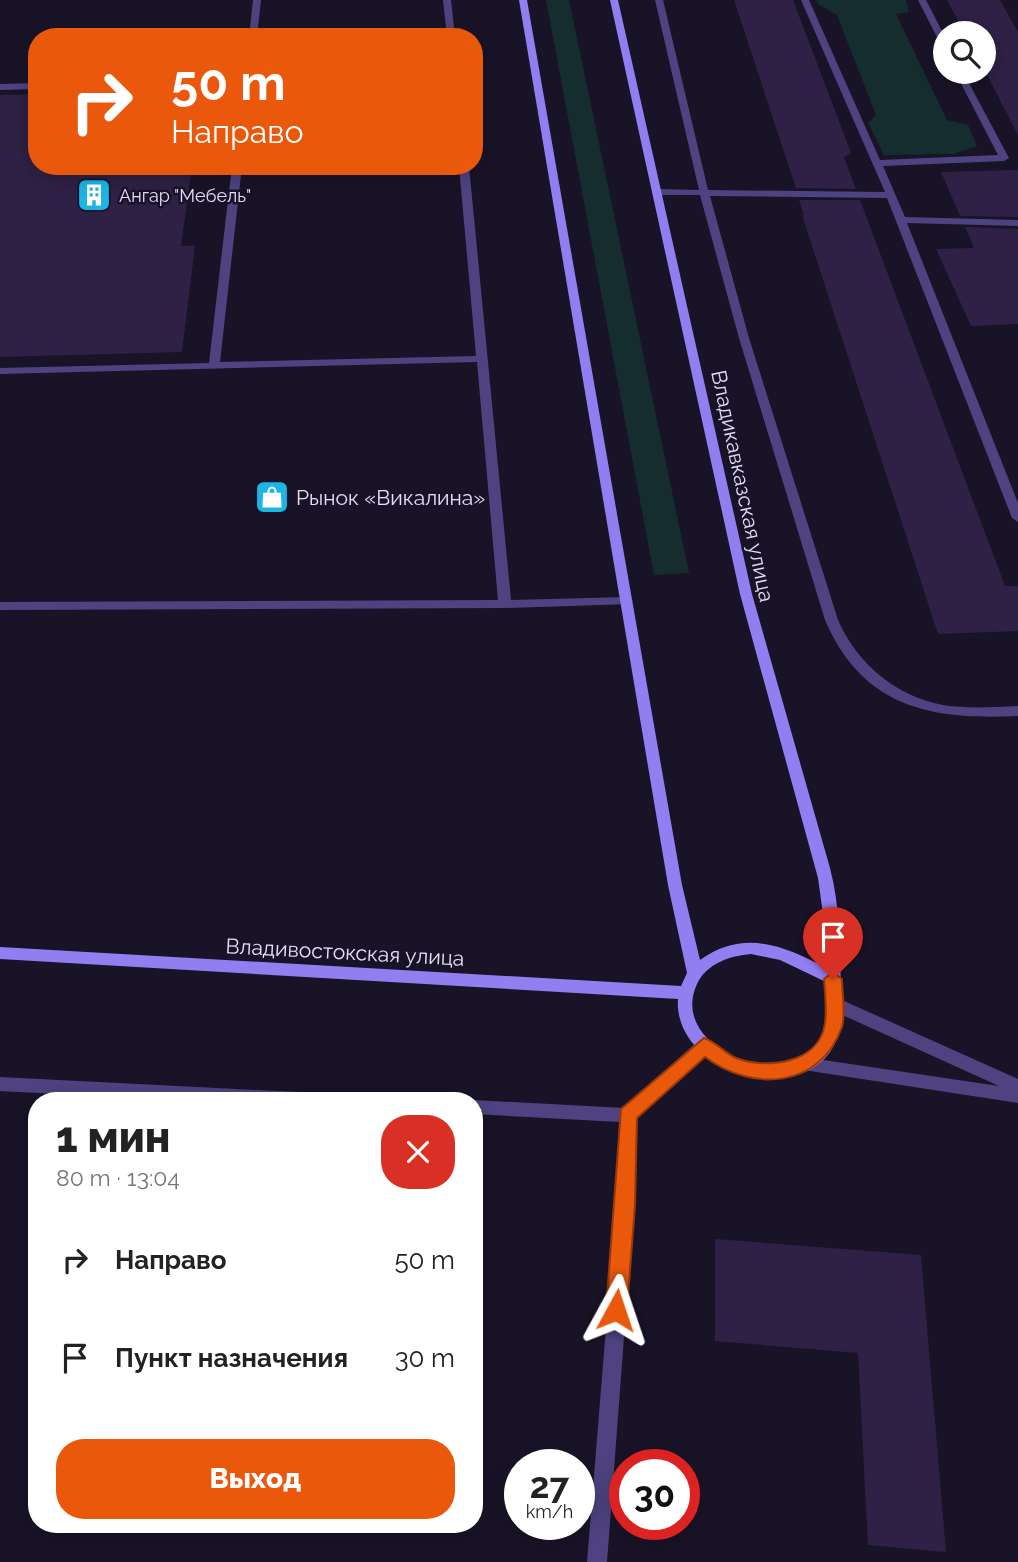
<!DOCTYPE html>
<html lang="ru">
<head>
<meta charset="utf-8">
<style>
  body { margin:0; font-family:Raleway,sans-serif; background:#f2f2f2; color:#222; height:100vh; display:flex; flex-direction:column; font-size:26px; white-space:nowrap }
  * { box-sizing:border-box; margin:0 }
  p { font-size:23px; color:#767676 }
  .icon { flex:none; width:38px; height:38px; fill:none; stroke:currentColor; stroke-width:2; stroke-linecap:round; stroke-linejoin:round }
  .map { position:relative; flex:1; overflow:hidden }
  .side { position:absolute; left:28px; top:1092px; width:455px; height:441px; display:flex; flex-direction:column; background:#fff; border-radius:28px; box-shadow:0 4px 18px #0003 }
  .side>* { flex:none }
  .banner { position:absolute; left:28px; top:28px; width:455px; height:147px; border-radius:28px; box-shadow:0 4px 18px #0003; background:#ea580c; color:#fff; overflow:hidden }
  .fabs { position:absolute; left:933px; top:21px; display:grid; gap:14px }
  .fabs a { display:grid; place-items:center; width:63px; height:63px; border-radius:50%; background:#fff; box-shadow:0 4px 18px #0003; font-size:35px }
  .speed { position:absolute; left:504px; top:1449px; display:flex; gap:14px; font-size:35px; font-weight:700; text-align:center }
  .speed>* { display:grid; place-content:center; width:91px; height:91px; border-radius:50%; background:#fff; box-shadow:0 4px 18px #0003; line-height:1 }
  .speed small { font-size:18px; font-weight:400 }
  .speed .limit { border:10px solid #d22; background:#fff; color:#111 }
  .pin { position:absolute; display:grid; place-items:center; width:60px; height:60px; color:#fff; margin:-72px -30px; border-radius:50% 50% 50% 0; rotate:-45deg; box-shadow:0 0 7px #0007 }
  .pin .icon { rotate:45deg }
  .me { position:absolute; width:77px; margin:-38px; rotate:5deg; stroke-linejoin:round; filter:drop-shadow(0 0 5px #0008) }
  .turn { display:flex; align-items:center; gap:24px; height:147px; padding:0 28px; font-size:32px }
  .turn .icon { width:91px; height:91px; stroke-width:2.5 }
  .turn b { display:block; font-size:49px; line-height:60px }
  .round { display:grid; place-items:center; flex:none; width:74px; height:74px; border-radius:28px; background:#f2f2f2 }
  .overview { display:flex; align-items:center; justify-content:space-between; height:119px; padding:0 28px }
  h1 { font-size:42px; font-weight:800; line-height:52px }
  .action { display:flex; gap:14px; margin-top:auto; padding:14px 28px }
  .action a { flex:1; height:80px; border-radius:28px; background:#ea580c; color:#fff; font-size:28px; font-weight:800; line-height:80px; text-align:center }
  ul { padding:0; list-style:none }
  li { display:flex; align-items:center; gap:21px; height:98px; padding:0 28px }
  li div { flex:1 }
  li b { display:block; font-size:26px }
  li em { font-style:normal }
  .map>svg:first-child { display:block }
</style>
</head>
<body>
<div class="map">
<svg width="1018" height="1562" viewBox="0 0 1018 1562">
  <rect width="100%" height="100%" fill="#191327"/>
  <path fill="#162d30" d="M546,0H569L689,573L654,575Z
    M816,0H906L909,12L896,14L947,120L968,125L977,146L953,154L884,155L868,123L876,115L837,15L818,4Z"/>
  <path fill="#2e2145" d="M734,0H793L851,153L844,157L856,189L796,188Z
    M947,0H1000L1018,32V135L984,69V33H965Z
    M37,94V166H192L181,246H195L182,352L0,357V95Z
    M1018,170V217L960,216L941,172Z
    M799,200H860L1005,586H1018V631L938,634L802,215H804Z
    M965,227L1018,229V324L971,326L936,249L974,248Z
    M715,1239L921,1255L946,1552L868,1545L858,1353L715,1341Z"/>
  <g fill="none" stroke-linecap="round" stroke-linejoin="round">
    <path fill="#4e4380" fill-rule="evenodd" d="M253,0H261L257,37H249Z
      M443,0H451L455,37H447Z
      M655,0H663L708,190L885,192L801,0H809L880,160L998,155L955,72H963L1009,158L1004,161L883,166L905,217L1018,220V226L907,223L1018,503V522L1012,518L887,198L710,196L749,338L838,620C857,663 895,696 943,705C967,709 993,707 1018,706V716C931,720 863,708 825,620L739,338L700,195H659L654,192L659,189L699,190Z
      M918,0H926L945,37V48L941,45Z
      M37,83V89L0,90V84Z
      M232,166H242L220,362L476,356L459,166H469L511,600L627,597L633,601L631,604L505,608L0,610V602L498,600L477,362L0,374V368L209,363Z"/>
    <path fill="#4e4380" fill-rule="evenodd" d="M833,996L1018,1079V1103L797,1069L795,1064L797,1059L803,1057L999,1086L827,1008L825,1003L827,998Z
      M704,1039L710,1041L712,1046L710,1051L635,1118L634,1205L607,1562H587L616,1205L619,1122L474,1114V1101H471L474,1100L624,1108L698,1041Z
      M0,1077L338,1094L344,1096L346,1101H190L0,1091Z"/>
    <path fill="#917ef1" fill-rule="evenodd" d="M519,0H527L682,885L700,960C744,929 782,945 826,968L823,914L818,878L740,594L610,0H618L752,594L830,868C841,910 840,953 841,996C841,1005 844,1014 842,1023C841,1031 835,1045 830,1052C791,1107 673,1070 678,999L0,959V947L681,986L687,973L668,885ZM751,954L780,960L826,982C825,996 830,1013 826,1025C805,1102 665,1053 697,984C707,963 730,956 751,954Z"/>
  </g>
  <path fill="#ea580c" stroke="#983908" stroke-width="2" d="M833,972L842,979C842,993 846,1014 842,1027C820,1089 752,1092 705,1057L637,1118L635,1205L627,1310L624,1316L616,1319L609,1316L606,1310L621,1109L704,1038C716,1042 725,1053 736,1058C767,1070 820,1063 825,1023C827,1009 825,993 824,979Z"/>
  <defs>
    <g id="building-square" transform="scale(1.75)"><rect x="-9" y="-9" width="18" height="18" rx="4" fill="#1db5e6" stroke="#191327"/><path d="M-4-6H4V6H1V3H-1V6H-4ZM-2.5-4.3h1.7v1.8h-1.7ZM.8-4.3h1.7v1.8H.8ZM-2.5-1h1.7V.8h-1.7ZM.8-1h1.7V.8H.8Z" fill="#fff"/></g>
    <g id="shop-square" transform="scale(1.75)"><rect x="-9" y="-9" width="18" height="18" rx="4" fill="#1db5e6" stroke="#191327"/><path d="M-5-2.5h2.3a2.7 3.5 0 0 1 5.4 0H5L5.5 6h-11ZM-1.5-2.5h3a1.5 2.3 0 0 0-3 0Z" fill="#fff"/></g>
  </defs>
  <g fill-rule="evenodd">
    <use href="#building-square" x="94" y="195"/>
    <use href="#shop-square" x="272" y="497"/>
  </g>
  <g text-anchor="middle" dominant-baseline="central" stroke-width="5" stroke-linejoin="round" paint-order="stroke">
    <g font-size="18" fill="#e4dcfb" stroke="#191327" text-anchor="start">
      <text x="119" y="195">Ангар "Мебель"</text>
    </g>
    <g font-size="21" fill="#e4dcfb" stroke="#191327">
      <text transform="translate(743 486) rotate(78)">Владикавказская улица</text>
      <text transform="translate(345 952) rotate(3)">Владивостокская улица</text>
    </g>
    <g font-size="21" fill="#e4dcfb" stroke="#191327" text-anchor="start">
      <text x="296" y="497">Рынок «Викалина»</text>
    </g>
  </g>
</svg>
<div class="fabs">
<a><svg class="icon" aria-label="search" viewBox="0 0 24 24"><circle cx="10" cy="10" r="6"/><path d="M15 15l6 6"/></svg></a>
</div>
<div class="speed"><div>27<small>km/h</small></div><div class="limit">30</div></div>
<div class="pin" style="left:833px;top:979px;background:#d93025"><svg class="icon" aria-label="arrive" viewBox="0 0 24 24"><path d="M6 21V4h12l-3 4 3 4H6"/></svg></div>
<svg class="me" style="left:616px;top:1310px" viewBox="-20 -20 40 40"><path d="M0-17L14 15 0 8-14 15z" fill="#ea580c" stroke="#fff" stroke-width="4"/></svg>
<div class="banner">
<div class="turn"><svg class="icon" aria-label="right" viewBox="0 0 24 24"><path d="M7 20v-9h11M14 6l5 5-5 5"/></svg><div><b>50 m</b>Направо</div></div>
</div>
<section class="side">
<div class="overview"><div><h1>1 мин</h1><p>80 m · 13:04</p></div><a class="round" style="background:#d93025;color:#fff"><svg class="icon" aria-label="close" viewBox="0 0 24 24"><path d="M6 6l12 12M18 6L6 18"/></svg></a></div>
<ul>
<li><svg class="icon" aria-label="right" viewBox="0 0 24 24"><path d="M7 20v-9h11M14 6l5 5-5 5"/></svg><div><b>Направо</b></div><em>50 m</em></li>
<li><svg class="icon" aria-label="arrive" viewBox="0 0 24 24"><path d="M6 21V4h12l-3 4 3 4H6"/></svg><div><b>Пункт назначения</b></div><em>30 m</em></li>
</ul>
<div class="action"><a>Выход</a></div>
</section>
</div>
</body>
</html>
